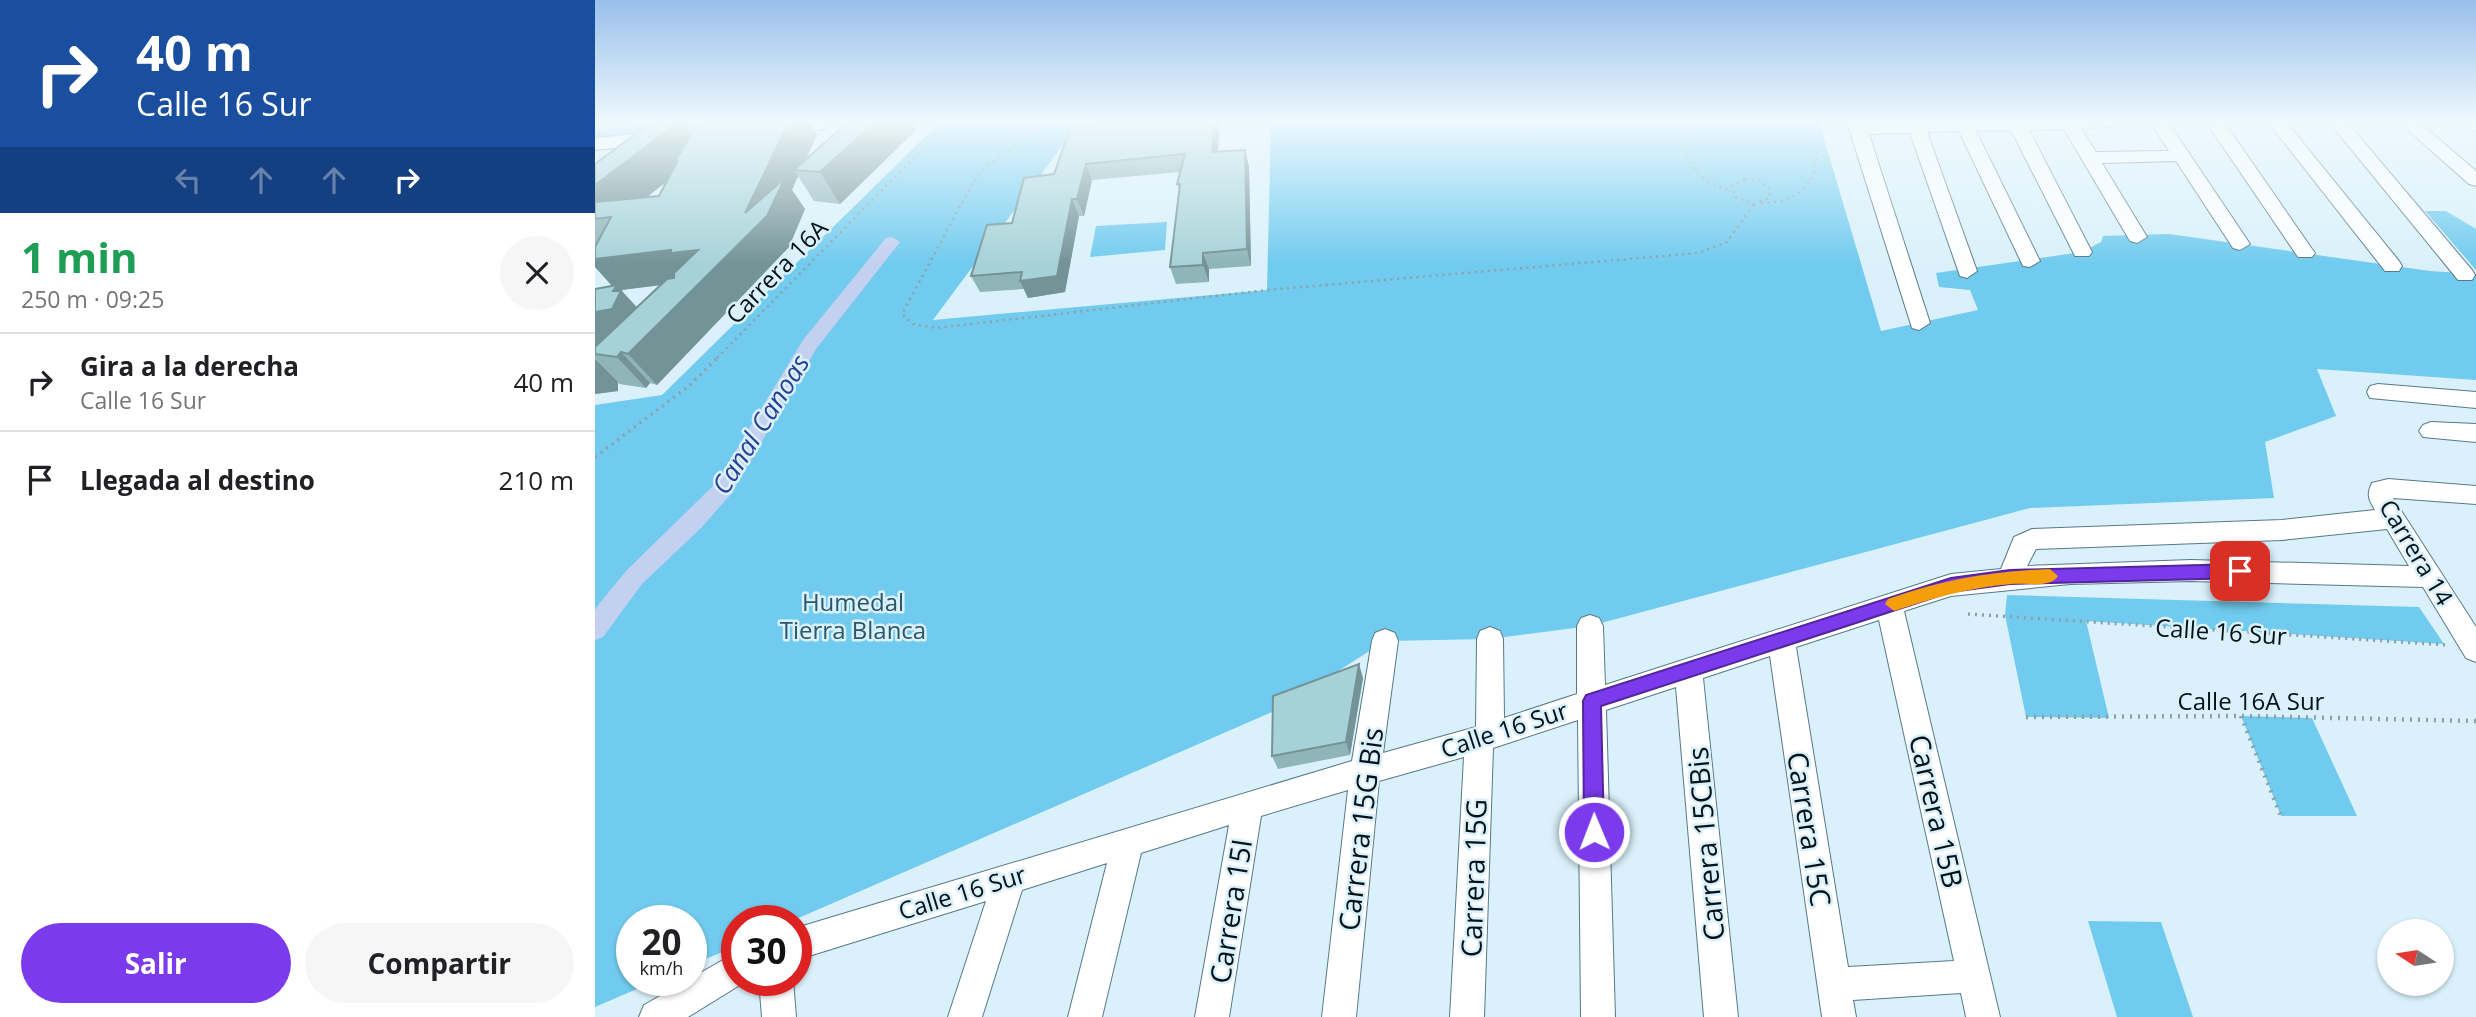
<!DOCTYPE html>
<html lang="es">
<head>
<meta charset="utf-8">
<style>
  body { margin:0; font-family:"Open Sans",sans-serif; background:#f6f6f6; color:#202124; height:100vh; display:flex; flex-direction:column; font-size:26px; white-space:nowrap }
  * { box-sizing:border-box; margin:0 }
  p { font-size:23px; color:#757577 }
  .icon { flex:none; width:38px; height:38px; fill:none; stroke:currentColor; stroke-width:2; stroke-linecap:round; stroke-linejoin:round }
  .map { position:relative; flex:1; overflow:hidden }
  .sheet { display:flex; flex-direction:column; background:#fff; width:595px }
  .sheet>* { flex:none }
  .hud { background:#1a4fa0; color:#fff; overflow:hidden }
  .needle { width:46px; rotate:282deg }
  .tools { position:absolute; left:1782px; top:919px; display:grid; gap:14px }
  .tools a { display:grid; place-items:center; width:77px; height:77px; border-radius:50%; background:#fff; box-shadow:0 2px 5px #0004; font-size:35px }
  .speed { position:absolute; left:21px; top:905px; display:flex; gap:14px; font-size:35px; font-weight:700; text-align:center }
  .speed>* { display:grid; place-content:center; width:91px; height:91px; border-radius:50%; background:#fff; box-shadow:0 2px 5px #0004; line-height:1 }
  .speed small { font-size:18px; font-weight:400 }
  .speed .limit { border:10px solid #d22; background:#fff; color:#111 }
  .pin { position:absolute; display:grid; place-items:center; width:60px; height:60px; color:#fff; margin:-30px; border-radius:14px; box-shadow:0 4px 10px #0006 }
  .me { position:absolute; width:77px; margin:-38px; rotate:359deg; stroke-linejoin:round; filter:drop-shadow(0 0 5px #0008) }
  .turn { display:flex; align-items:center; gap:24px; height:147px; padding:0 21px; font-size:32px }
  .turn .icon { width:91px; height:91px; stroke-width:2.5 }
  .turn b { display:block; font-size:49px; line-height:60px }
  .lanes { display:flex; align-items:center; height:66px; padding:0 21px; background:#0003; justify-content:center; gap:35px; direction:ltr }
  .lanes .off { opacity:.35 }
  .round { display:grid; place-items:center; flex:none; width:74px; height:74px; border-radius:37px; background:#f6f6f6 }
  .summary { display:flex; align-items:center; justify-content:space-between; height:119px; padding:0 21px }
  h1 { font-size:42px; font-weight:700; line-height:52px; color:#1e9e55 }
  .primary-button { display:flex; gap:14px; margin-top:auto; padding:14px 21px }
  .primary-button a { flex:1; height:80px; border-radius:42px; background:#7c3aed; color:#fff; font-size:28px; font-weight:700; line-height:80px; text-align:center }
  .primary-button a+a { background:#f6f6f6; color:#202124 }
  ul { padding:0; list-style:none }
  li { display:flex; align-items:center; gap:21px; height:98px; padding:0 21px; border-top:2px solid #e0e0e0 }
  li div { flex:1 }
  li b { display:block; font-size:26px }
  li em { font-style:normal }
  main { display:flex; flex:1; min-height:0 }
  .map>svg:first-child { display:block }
</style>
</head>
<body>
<main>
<section class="sheet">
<div class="hud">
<div class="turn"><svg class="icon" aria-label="right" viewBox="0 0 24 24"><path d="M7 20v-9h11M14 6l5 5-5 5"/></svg><div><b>40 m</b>Calle 16 Sur</div></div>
<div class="lanes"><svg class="icon off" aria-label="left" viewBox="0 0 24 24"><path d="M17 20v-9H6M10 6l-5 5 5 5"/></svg><svg class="icon off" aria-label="ahead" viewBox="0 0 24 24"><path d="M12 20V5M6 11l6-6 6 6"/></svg><svg class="icon off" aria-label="ahead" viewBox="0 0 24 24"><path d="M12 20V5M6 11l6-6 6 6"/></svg><svg class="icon" aria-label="right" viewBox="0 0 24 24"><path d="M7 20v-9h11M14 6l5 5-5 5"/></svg></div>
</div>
<div class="summary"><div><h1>1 min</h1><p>250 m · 09:25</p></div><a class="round"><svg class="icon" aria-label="close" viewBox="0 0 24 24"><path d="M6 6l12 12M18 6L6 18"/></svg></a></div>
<ul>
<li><svg class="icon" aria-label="right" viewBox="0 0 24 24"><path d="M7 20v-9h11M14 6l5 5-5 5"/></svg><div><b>Gira a la derecha</b><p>Calle 16 Sur</p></div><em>40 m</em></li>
<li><svg class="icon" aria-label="arrive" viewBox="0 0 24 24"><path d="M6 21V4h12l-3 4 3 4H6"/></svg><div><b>Llegada al destino</b></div><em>210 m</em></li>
</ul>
<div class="primary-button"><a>Salir</a><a>Compartir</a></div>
</section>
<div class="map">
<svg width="1881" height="1017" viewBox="0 0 1881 1017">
  <rect width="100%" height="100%" fill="#daf1fb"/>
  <path fill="#71cbee" d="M95,122H183L0,139V130Z
    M345,122H485L338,320L672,290L676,122H1224L1286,331L1383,310L1375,290L1344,287L1341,273L1487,252L1506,242L1508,236L1574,234L1835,271L1881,274V380L1722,369L1741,416L1670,442L1679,498L1435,508L995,626L895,639L790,641L684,709L199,920H142V946L96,965V920H37V980H63L0,1007V405L67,395Z
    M1830,211H1851L1881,229V270Z
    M572,222L570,250L495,257L501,226Z
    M1412,595L1824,607L1849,644L1491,621L1514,718L1431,717L1410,615Z
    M1646,716L1717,718L1762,816H1686Z
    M1493,921L1566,922L1598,1017H1522Z"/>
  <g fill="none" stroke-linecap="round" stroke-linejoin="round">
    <path fill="#c3d0f0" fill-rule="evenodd" d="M297,237L305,242L221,349L136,494L107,527L47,584L8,637L0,640V610L4,604L31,571L121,483L208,340L291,238Z"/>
    <g stroke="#567988" stroke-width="2">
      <path id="minor" d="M1252,122H1526L1517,127L1486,128L1501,152L1574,151L1555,122H1573L1655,244L1645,250L1638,248L1581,161L1507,163L1552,237L1542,243L1535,241L1469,129L1434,130L1497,252L1494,256H1480L1416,130L1381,131L1445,261L1435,267L1428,266L1364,131L1332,132L1382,271L1372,278L1365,276L1315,133L1274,134L1335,323L1324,330L1317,328Z
        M1611,122H1629L1717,249L1720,253L1717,257H1703Z
        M1673,122H1691L1804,261L1807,266L1804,271H1790Z
        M1734,122H1752L1877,270L1880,275L1877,280H1863Z
        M1804,122H1824L1881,171V186L1874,184Z
        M1865,122H1881V133Z
        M1783,384L1881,392V408L1775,398L1772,392L1775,386Z
        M1836,422L1881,424V442L1828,437L1824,431L1828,425Z
        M1793,479L1881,486V504L1798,498L1881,627V662L1871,658L1828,587L1596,581L1475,584L1356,596L1309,611L1405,1017H1371L1366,993L1258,1000L1261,1017H1227L1175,656L1108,678L1143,1017H1109L1081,687L1011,710L1020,1017H986L983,720L898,748L889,1017H855L869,757L784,781L761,1017H727L753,790L666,816L634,1017H600L634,825L546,853L507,1017H473L512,863L427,890L387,1017H353L391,901L201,960V928L757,761L777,641L780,633L790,629L800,633L803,641L788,753L881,727L882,639L885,631L895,627L905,631L908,639L909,718L982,694V626L986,618L995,615L1004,618L1008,626L1010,685L1356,574L1406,569L1419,537L1437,529L1687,520L1780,510C1774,500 1771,495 1777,483ZM1792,529L1814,566L1596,560L1432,566L1441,549L1687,540ZM1284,620L1359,961L1253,967L1201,647Z
        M142,952V980H153L93,1017H44L49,1005Z
        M164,980H198L201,1017H167Z"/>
    </g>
    <g stroke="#567988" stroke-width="2">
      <path id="major" d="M244,122C236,132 172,137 164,127L169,122Z
        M69,131L77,132L80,137L77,142L0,150V138Z"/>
    </g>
    <path stroke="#8da0a9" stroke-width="2.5" stroke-dasharray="2 4.5" stroke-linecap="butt" d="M452,122L389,168L376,186L307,314L318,324L341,328L672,290L1103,253L1132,242L1159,204
      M1100,122L1087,144C1095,170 1109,184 1136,190
      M1150,179L1164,181L1176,190L1174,198L1159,204L1140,197L1137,186Z
      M1166,203C1218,202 1230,168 1216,122
      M122,358L354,122"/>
    <path stroke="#8da0a9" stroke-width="3.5" stroke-dasharray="2 5" stroke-linecap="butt" d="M0,457L94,386L124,356
      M1373,614L1853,645"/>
    <path stroke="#8da0a9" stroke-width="4.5" stroke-dasharray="2 6" stroke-linecap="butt" d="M1646,716L1686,816
      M1431,717L1646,716L1881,721"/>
    <use href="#minor" fill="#fff" fill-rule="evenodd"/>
    <use href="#major" fill="#fff" fill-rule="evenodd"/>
  </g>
  <path fill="#8fb5b9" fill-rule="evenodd" d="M89,122L97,134L222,135L211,159L321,130L245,204L219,201L203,176L197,190L210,209L194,247L62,385L55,383L51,388L24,384L23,382V391L0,394V289L17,286L0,267V164ZM73,180L64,196L51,198ZM65,285L42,307L26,290Z
    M476,126L624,130L623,151L650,150L654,167L656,266L614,269V282L581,284L575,267L584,192L582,184L585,172L497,180L489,216H484L470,292L433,298L429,289L385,292L376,276L417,223L459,174Z
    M768,678L755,755L683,769L677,756Z"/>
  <path fill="#749396" d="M84,122H89L109,151L79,163L85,171L20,222L16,217L0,216V185Z
    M194,122H214L222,135L206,170H199L203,176L197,190L210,209L194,247L62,385L33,354L99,281L26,290L50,317L0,354V312L20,289L0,267V259L150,213Z
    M280,122H317L321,130L245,204L225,172Z
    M619,122H622L624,130L622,168L617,152Z
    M650,150L654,167L656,266L652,249Z
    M491,164L497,180L489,216L482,199Z
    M477,199L484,216L470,292L433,298L425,281Z
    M608,253L614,269V282L608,265Z
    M26,352L55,383L51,388L22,357Z
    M0,359L23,382V391L0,394Z
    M764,664L768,678L755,755L751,742Z"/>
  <path fill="#a6d2d7" stroke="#749396" stroke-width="2" d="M57,122H84L0,185V164Z
    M104,122H194L150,213L190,178L172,216L33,354L26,352L22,357L0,354V347L72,279L79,278V273L103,250L76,253V250L0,259V247L16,217L0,219V202L64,196L82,162L79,163Z
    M253,122H280L225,172L199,170Z
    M520,122H619L617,152L650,150L652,249L608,253V265L575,267L585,184H582L590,154L491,164L482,199H477L462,276L425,281L427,272L376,276L392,225L417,223L429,178L459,174L476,126Z
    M22,285L18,291H26L17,309L0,312V289Z
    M764,664L751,742L677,756L678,696Z"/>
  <linearGradient id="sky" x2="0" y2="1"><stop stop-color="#99bfeb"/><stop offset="0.46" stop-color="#eef9fd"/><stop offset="1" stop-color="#eef9fd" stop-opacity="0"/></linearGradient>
  <rect width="1881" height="264" fill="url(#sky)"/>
  <path fill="#7c3aed" stroke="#51269a" stroke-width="2" d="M1645,564L1654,571L1645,578L1415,584L1356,592L1006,706L1009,832L1006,839L999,842L992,839L989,832L988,701L991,695L1356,578L1415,570Z"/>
  <path fill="#f59e0b" d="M1455,569L1463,576C1457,588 1430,583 1417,584C1376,587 1338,598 1299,611L1290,604L1293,599C1346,580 1398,571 1455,569Z"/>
  <g text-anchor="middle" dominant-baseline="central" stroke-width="5" stroke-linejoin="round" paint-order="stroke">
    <g font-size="24" fill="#041217" stroke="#daf1fb">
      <text transform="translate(181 271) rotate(-46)">Carrera 16A</text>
      <text transform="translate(1822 552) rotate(59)">Carrera 14</text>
      <text transform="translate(1626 631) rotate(4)">Calle 16 Sur</text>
      <text x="1656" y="700">Calle 16A Sur</text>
      <text transform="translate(909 729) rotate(-18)">Calle 16 Sur</text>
      <text transform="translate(367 892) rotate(-17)">Calle 16 Sur</text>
    </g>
    <g font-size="24" fill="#285769" stroke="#daf1fb">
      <text x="258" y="601">Humedal<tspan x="258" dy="28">Tierra Blanca</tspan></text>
    </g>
    <g font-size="26" font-style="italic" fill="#283f97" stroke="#daf1fb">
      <text transform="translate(165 424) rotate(-58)">Canal Canoas</text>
    </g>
    <g font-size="28" fill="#041217" stroke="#daf1fb">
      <text transform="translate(1342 811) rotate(77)">Carrera 15B</text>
      <text transform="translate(765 829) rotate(-83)">Carrera 15G Bis</text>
      <text transform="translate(1215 829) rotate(81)">Carrera 15C</text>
      <text transform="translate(1110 844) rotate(-95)">Carrera 15CBis</text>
      <text transform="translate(878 878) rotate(-88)">Carrera 15G</text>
      <text transform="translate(635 911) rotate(-81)">Carrera 15I</text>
    </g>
  </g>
</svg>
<div class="tools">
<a><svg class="needle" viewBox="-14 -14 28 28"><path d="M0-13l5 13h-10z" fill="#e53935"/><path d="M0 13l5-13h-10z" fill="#757577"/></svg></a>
</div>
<div class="speed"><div>20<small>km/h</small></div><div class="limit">30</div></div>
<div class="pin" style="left:1645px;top:571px;background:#d93025"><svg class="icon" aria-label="arrive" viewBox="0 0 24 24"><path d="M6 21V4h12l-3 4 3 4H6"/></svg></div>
<svg class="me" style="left:999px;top:832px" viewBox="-20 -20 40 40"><circle r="17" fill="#7c3aed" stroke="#fff" stroke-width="3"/><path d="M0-11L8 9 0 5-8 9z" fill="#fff"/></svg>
</div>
</main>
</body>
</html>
